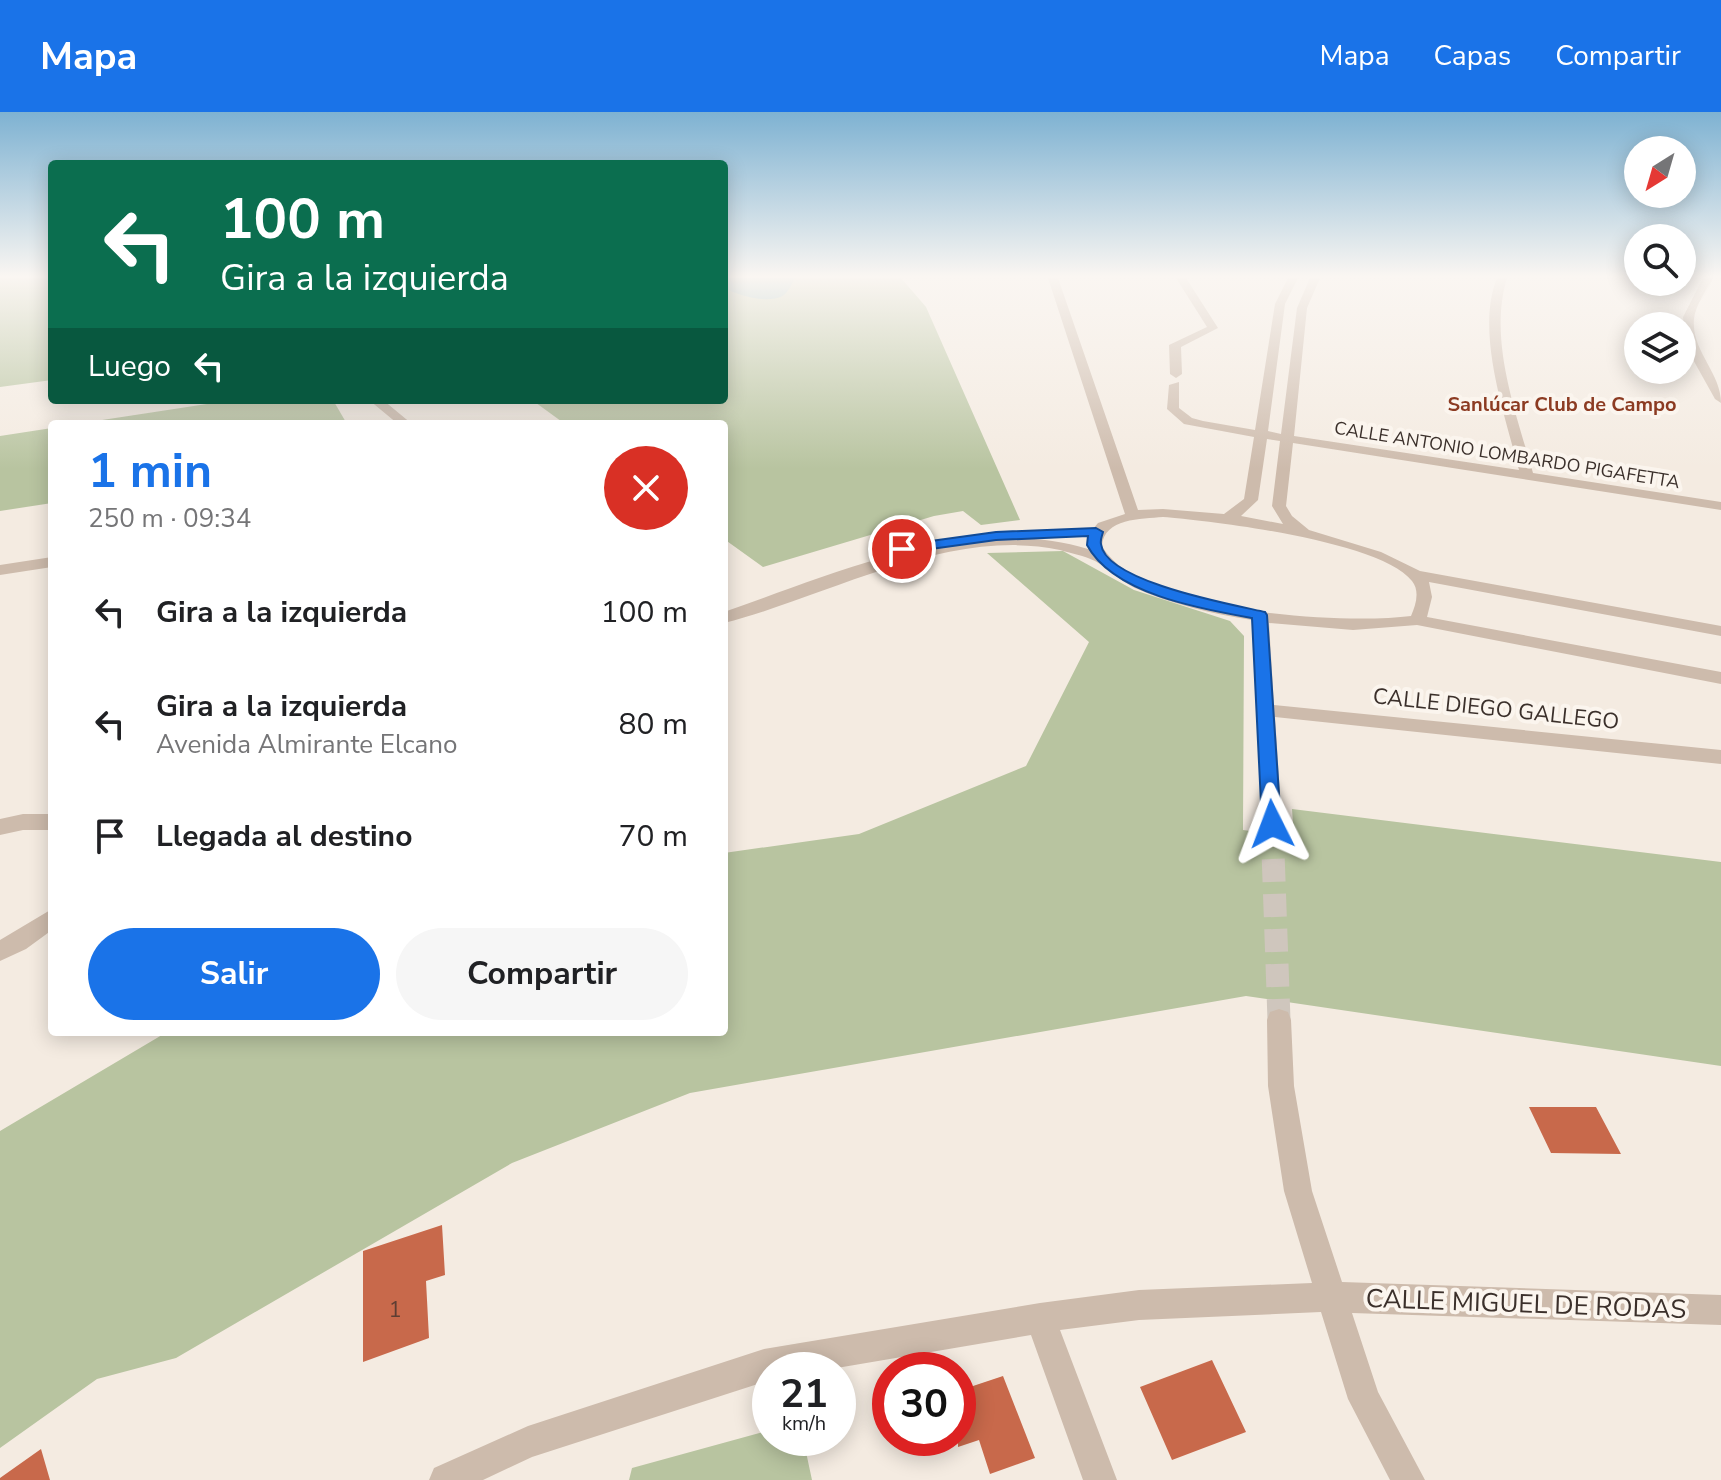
<!DOCTYPE html>
<html lang="es">
<head>
<meta charset="utf-8">
<style>
  body { margin:0; font-family:"Nunito Sans",sans-serif; background:#f6f6f6; color:#202124; height:100vh; display:flex; flex-direction:column; font-size:30px; white-space:nowrap }
  * { box-sizing:border-box; margin:0 }
  p { font-size:26px; color:#757577 }
  .icon { flex:none; width:44px; height:44px; fill:none; stroke:currentColor; stroke-width:2; stroke-linecap:round; stroke-linejoin:round }
  .map { position:relative; flex:1; overflow:hidden }
  .panel { position:absolute; left:48px; top:308px; width:680px; height:616px; display:flex; flex-direction:column; background:#fff; border-radius:8px; box-shadow:0 4px 20px #0003 }
  .panel>* { flex:none }
  .hud { position:absolute; left:48px; top:48px; width:680px; height:244px; border-radius:8px; box-shadow:0 4px 20px #0003; background:#0b6e4f; color:#fff; overflow:hidden }
  .needle { width:52px; rotate:217deg }
  .controls { position:absolute; left:1624px; top:24px; display:grid; gap:16px }
  .controls a { display:grid; place-items:center; width:72px; height:72px; border-radius:50%; background:#fff; box-shadow:0 4px 20px #0003; font-size:40px }
  .speed { position:absolute; left:752px; top:1240px; display:flex; gap:16px; font-size:40px; font-weight:700; text-align:center }
  .speed>* { display:grid; place-content:center; width:104px; height:104px; border-radius:50%; background:#fff; box-shadow:0 4px 20px #0003; line-height:1 }
  .speed small { font-size:20px; font-weight:400 }
  .speed .limit { border:12px solid #d22; background:#fff; color:#111 }
  .pin { position:absolute; display:grid; place-items:center; width:68px; height:68px; color:#fff; margin:-34px; border:4px solid #fff; border-radius:50%; box-shadow:0 2px 8px #0007 }
  .me { position:absolute; width:88px; margin:-44px; rotate:357deg; stroke-linejoin:round; filter:drop-shadow(0 0 6px #0008) }
  .turn { display:flex; align-items:center; gap:28px; height:168px; padding:0 40px; font-size:36px }
  .turn .icon { width:104px; height:104px; stroke-width:2.5 }
  .turn b { display:block; font-size:56px; line-height:68px }
  .then { display:flex; align-items:center; height:76px; padding:0 40px; background:#0003; gap:16px; font-size:30px }
  .round { display:grid; place-items:center; flex:none; width:84px; height:84px; border-radius:42px; background:#f6f6f6 }
  .summary { display:flex; align-items:center; justify-content:space-between; height:136px; padding:0 40px }
  h1 { font-size:48px; font-weight:700; line-height:60px; color:#1a73e8 }
  .button { display:flex; gap:16px; margin-top:auto; padding:16px 40px }
  .button a { flex:1; height:92px; border-radius:48px; background:#1a73e8; color:#fff; font-size:32px; font-weight:700; line-height:92px; text-align:center }
  .button a+a { background:#f6f6f6; color:#202124 }
  ul { padding:0; list-style:none }
  li { display:flex; align-items:center; gap:24px; height:112px; padding:0 40px }
  li div { flex:1 }
  li b { display:block; font-size:30px }
  li em { font-style:normal }
  header { display:flex; align-items:center; gap:48px; box-sizing:border-box; height:112px; padding:0 40px; background:#1a73e8; color:#fff }
  header strong { font-size:38px }
  nav { display:flex; gap:44px; margin-inline-start:auto; font-size:28px }
  .map>svg:first-child { display:block }
</style>
</head>
<body>
<header>
<strong>Mapa</strong>
<nav><a>Mapa</a><a>Capas</a><a>Compartir</a></nav>
</header>
<div class="map">
<svg width="1721" height="1368" viewBox="0 0 1721 1368">
  <rect width="100%" height="100%" fill="#f4ebe1"/>
  <path fill="#b8c4a0" d="M0,166H52V268L0,275Z
    M724,166H901L926,195L1020,408L981,413L963,399L934,404L763,455L724,427V312H565L532,288H724Z
    M233,288H333L347,312H76Z
    M52,316V391L0,399V324Z
    M1063,439L1134,478L1230,509L1244,524L1243,718L1294,725L1292,697L1721,750V954L1246,884L690,981L512,1051L176,1246L97,1267L0,1336V1019L167,920H724V741L859,722L1026,654L1089,530L987,441Z
    M770,1318V1326H803L812,1368H629L632,1356Z"/>
  <path fill="#7fb0b2" d="M795,166C792,171 789,179 784,183C769,193 737,183 724,176L725,166Z"/>
  <path fill="#c8694b" d="M1529,995H1596L1621,1042L1551,1041Z
    M442,1113L445,1163L426,1169L429,1226L363,1250V1139Z
    M1212,1248L1246,1320L1172,1348L1140,1275Z
    M1003,1264L1035,1346L990,1362L979,1328L958,1335V1302L973,1297L967,1276Z
    M41,1337L50,1368H0V1366Z"/>
  <g fill="none" stroke-linecap="round" stroke-linejoin="round">
    <path stroke="#cfc6bd" stroke-width="23" stroke-dasharray="23 12" stroke-linecap="butt" d="M1272,712L1279,908"/>
    <path fill="#cdbbac" fill-rule="evenodd" d="M1048,166H1058L1138,398L1163,397L1224,402L1244,387L1254,325L1184,312L1167,297L1169,273L1179,270V296L1192,306L1203,309L1255,318L1275,192L1288,166H1298L1285,192L1268,319L1281,322L1297,196L1310,166H1320L1307,196L1294,324L1519,358C1505,303 1475,220 1497,166H1507C1488,228 1516,300 1533,361L1721,390V398L1293,331L1286,394L1292,404L1309,418L1381,440L1420,459L1721,514V524L1429,470L1432,485L1427,505L1721,560V572L1417,513L1353,518L1269,511L1274,593L1721,638V652L1275,605L1282,712L1279,717H1265L1262,712L1252,508C1213,502 1171,492 1135,476C1120,469 1109,456 1095,449C1085,444 1070,441 1060,438C950,414 827,485 724,511V500C836,461 968,401 1088,437V423L1098,411L1125,402ZM1267,327L1280,329L1272,394L1283,412L1241,404L1258,388ZM1163,405C1214,409 1380,429 1412,469C1420,479 1416,493 1411,504C1342,513 1140,501 1102,434C1104,406 1141,407 1163,405Z
      M1176,166H1186L1218,216L1181,235L1182,262L1176,266L1170,262L1169,233L1207,215Z
      M1703,166H1713C1707,177 1695,194 1694,207C1691,239 1721,260 1721,291L1715,287L1686,235L1683,205Z
      M369,288H383L412,312H398Z
      M52,445V455L0,463V453Z
      M23,702H52V718H23L0,723V707Z
      M52,797V818L26,837L0,849V828Z
      M1279,897L1288,900L1291,908L1294,974L1312,1079L1342,1170L1721,1183V1213L1352,1201L1378,1280L1425,1368H1390L1348,1287L1321,1200L1139,1208L1060,1218L1117,1368H1083L1031,1223L825,1258H770V1268L532,1345L483,1368H429L434,1356L528,1314L764,1237L1040,1191L1139,1178L1312,1171L1284,1079L1268,974L1267,908L1270,900Z"/>
  </g>
  <linearGradient id="sky" x2="0" y2="1"><stop stop-color="#7eb2d2"/><stop offset="0.46" stop-color="#faf6f2"/><stop offset="1" stop-color="#faf6f2" stop-opacity="0"/></linearGradient>
  <rect width="1721" height="357" fill="url(#sky)"/>
  <path fill="#1a73e8" stroke="#114b97" stroke-width="2" d="M1096,416L1103,420C1102,424 1100,428 1101,432C1105,470 1234,493 1265,500L1267,503L1281,712L1278,717H1265L1262,712L1252,506C1201,497 1113,482 1087,433L1088,424L996,428L902,441L895,437L902,433L996,420Z"/>
  <g text-anchor="middle" dominant-baseline="central" stroke-width="8" stroke-linejoin="round" paint-order="stroke">
    <g font-size="18" fill="#3b302b" stroke="#fbf5ee">
      <text transform="translate(1507 343) rotate(9)">CALLE ANTONIO LOMBARDO PIGAFETTA</text>
    </g>
    <g font-size="20" font-weight="bold" fill="#8c3b22" stroke="#fbf5ee">
      <text x="1562" y="292">Sanlúcar Club de Campo</text>
    </g>
    <g font-size="22" fill="#3b302b" stroke="#fbf5ee">
      <text transform="translate(1496 597) rotate(6)">CALLE DIEGO GALLEGO</text>
    </g>
    <g font-size="22" fill="#5e3e33">
      <text x="395" y="1198">1</text>
    </g>
    <g font-size="26" fill="#3b302b" stroke="#fbf5ee">
      <text transform="translate(1526 1192) rotate(2)">CALLE MIGUEL DE RODAS</text>
    </g>
  </g>
</svg>
<div class="controls">
<a><svg class="needle" viewBox="-14 -14 28 28"><path d="M0-13l5 13h-10z" fill="#e53935"/><path d="M0 13l5-13h-10z" fill="#757577"/></svg></a>
<a><svg class="icon" aria-label="search" viewBox="0 0 24 24"><circle cx="10" cy="10" r="6"/><path d="M15 15l6 6"/></svg></a>
<a><svg class="icon" aria-label="layers" viewBox="0 0 24 24"><path d="M12 4l9 5-9 5-9-5zM3 14l9 5 9-5"/></svg></a>
</div>
<div class="speed"><div>21<small>km/h</small></div><div class="limit">30</div></div>
<div class="pin" style="left:902px;top:437px;background:#d93025"><svg class="icon" aria-label="arrive" viewBox="0 0 24 24"><path d="M6 21V4h12l-3 4 3 4H6"/></svg></div>
<svg class="me" style="left:1272px;top:712px" viewBox="-20 -20 40 40"><path d="M0-17L14 15 0 8-14 15z" fill="#1a73e8" stroke="#fff" stroke-width="4"/></svg>
<div class="hud">
<div class="turn"><svg class="icon" aria-label="left" viewBox="0 0 24 24"><path d="M17 20v-9H6M10 6l-5 5 5 5"/></svg><div><b>100 m</b>Gira a la izquierda</div></div>
<div class="then">Luego<svg class="icon" aria-label="left" viewBox="0 0 24 24"><path d="M17 20v-9H6M10 6l-5 5 5 5"/></svg></div>
</div>
<section class="panel">
<div class="summary"><div><h1>1 min</h1><p>250 m · 09:34</p></div><a class="round" style="background:#d93025;color:#fff"><svg class="icon" aria-label="close" viewBox="0 0 24 24"><path d="M6 6l12 12M18 6L6 18"/></svg></a></div>
<ul>
<li><svg class="icon" aria-label="left" viewBox="0 0 24 24"><path d="M17 20v-9H6M10 6l-5 5 5 5"/></svg><div><b>Gira a la izquierda</b></div><em>100 m</em></li>
<li><svg class="icon" aria-label="left" viewBox="0 0 24 24"><path d="M17 20v-9H6M10 6l-5 5 5 5"/></svg><div><b>Gira a la izquierda</b><p>Avenida Almirante Elcano</p></div><em>80 m</em></li>
<li><svg class="icon" aria-label="arrive" viewBox="0 0 24 24"><path d="M6 21V4h12l-3 4 3 4H6"/></svg><div><b>Llegada al destino</b></div><em>70 m</em></li>
</ul>
<div class="button"><a>Salir</a><a>Compartir</a></div>
</section>
</div>
</body>
</html>
